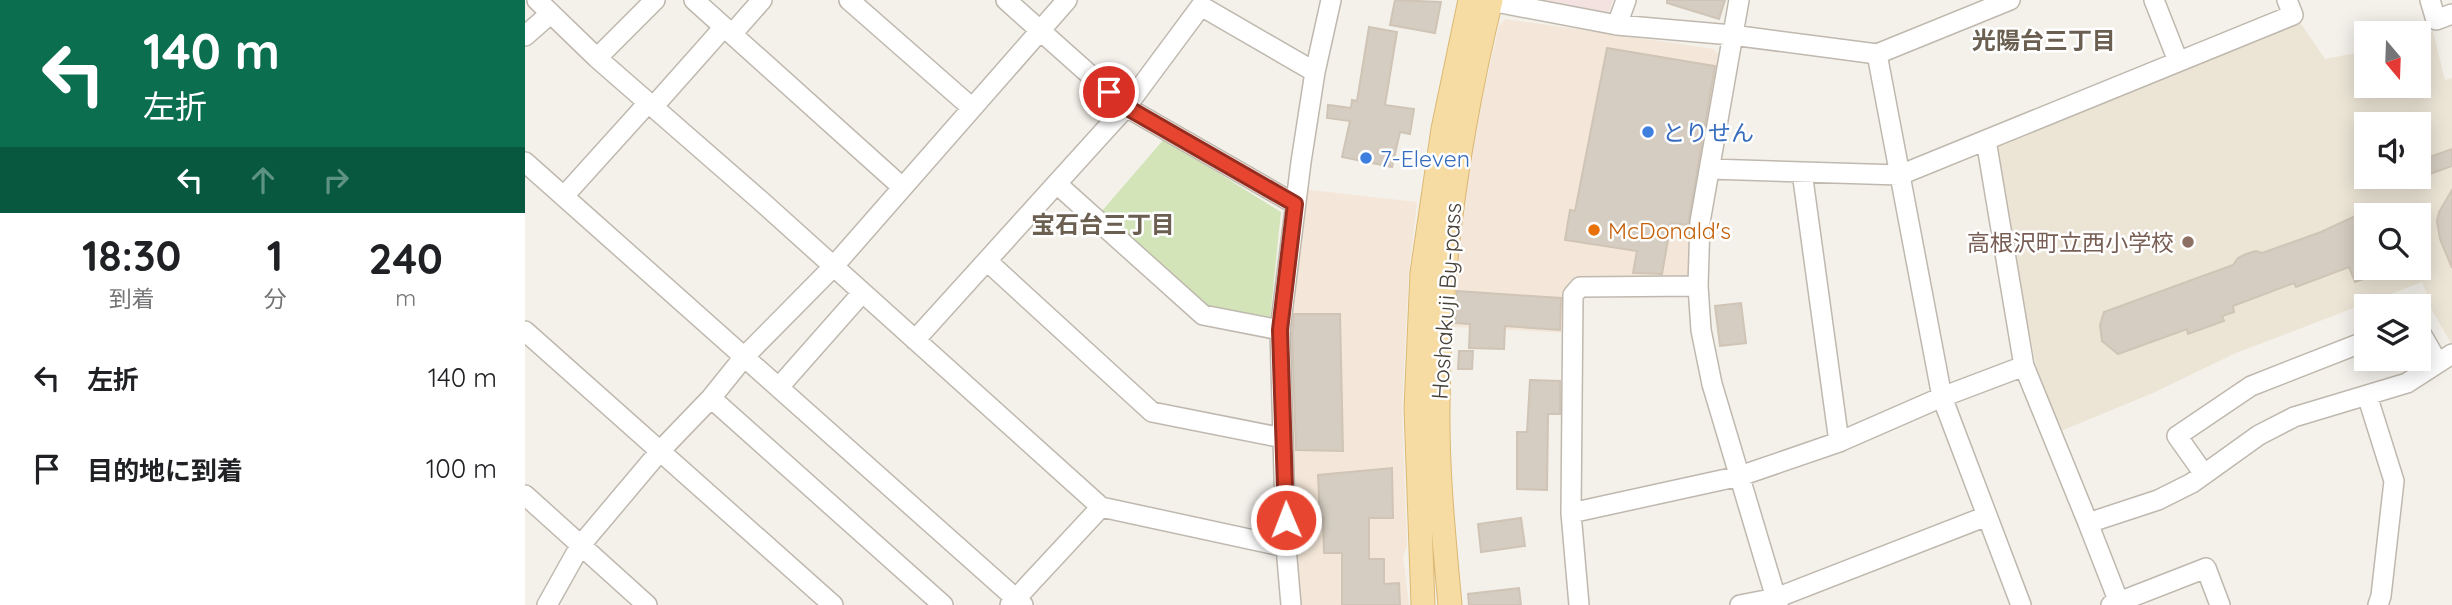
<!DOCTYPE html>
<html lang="ja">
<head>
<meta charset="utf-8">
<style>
  body { margin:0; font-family:Quicksand,"Noto Sans JP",sans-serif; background:#f2f2f2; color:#202124; height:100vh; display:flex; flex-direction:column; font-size:26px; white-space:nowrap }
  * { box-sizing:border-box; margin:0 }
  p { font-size:23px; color:#757577 }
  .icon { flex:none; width:38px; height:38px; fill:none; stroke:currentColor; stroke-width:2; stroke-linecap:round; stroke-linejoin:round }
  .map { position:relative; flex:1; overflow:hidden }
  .sheet { display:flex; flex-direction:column; background:#fff; width:525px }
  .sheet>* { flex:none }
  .banner { background:#0b6e4f; color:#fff; overflow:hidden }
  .needle { width:46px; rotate:161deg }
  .fabs { position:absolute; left:1829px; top:21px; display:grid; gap:14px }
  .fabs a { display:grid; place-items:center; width:77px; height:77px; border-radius:0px; background:#fff; box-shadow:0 4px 18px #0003; font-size:35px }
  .pin { position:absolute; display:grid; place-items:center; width:60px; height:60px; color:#fff; margin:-30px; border:4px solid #fff; border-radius:50%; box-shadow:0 2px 7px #0007 }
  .me { position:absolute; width:77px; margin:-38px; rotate:359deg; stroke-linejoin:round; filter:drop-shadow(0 0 5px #0008) }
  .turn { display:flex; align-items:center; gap:24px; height:147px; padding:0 28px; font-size:32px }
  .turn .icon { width:91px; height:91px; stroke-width:2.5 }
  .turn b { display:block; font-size:49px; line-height:60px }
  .lanes { display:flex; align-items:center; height:66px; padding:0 28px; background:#0003; justify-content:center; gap:35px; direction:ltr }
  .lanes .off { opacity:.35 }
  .eta { display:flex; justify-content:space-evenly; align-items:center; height:119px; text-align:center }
  .eta b { font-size:42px; font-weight:800; line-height:49px }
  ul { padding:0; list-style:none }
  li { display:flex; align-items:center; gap:21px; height:91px; padding:0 28px }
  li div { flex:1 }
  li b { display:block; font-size:26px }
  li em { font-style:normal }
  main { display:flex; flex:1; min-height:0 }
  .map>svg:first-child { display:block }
</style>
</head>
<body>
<main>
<section class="sheet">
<div class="banner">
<div class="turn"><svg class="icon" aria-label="left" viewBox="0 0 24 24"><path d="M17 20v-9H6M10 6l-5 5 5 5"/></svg><div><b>140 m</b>左折</div></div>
<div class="lanes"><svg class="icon" aria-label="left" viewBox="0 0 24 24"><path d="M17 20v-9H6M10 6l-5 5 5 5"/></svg><svg class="icon off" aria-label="ahead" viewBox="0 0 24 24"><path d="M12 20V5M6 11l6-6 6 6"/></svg><svg class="icon off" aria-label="right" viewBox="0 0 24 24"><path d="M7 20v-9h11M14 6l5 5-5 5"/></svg></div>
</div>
<div class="eta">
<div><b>18:30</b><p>到着</p></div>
<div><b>1</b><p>分</p></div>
<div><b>240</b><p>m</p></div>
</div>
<ul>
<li><svg class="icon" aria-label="left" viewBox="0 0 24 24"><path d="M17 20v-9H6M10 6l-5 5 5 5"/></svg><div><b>左折</b></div><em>140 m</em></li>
<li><svg class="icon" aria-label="arrive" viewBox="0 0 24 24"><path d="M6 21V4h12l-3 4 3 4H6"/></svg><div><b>目的地に到着</b></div><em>100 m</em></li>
</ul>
</section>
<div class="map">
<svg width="1927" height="605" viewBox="0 0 1927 605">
  <rect width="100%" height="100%" fill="#f4f1eb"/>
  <path fill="#f4e7d9" d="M981,19L1189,49L1195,57L1166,273L1159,280H1045L1042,333L928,327L935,223L948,138L974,25Z
    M777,189L892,202L884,274L877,406L882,546L878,556L884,605H774L767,550L761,329Z"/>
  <path fill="#ece5d6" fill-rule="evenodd" d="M1772,18L1800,59L1841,51V86H1894V36L1908,31L1920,80L1927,78V345L1908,312L1897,282L1711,353L1628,393L1536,431L1512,370L1468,154L1477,140ZM1841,124H1894V177H1841ZM1841,215H1894V268H1841Z"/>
  <path fill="#f3e2e0" d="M991,0H1088L1082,16Z"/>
  <path fill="#d2e4b8" d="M639,139L756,212L745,319L680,309L576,212Z"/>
  <path fill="#d5cdc1" stroke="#cfc4b5" stroke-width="2" d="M870,0L916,2L910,33L865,25Z
    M1142,0H1200L1194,19L1142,3Z
    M844,27L872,32L860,105L889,109L885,134L875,132L867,167L817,157L825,121L802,118L803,105L826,108L827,100L832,101Z
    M1082,48L1190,66L1163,225L1146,223L1137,274L1108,273L1112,251L1040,240L1045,210L1050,211Z
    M1927,149V166L1902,175L1896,160Z
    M1927,190V268L1915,239L1912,221L1914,212Z
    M1841,211V268L1866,269L1830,282L1824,267L1771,287L1769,283L1708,306L1709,312L1697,316L1699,321L1663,334L1662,329L1593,354L1577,341L1575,325L1579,312L1708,265L1713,258L1721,254L1731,251L1737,253L1796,232Z
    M932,291L1036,298L1035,330L980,326L979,349L944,348L945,324L930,323Z
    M1216,303L1221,343L1195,346L1190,306Z
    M769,314H815L818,451L771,450L767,333Z
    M934,351H948L947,369H933Z
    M1005,380L1035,381V414H1023L1022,490L992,489V432H1002Z
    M867,468L868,518H844V559H859V584L874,583L875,605H817V553H799L798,518H795L793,475Z
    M996,518L1000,546L956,552L953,524Z
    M994,588L996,605H944L943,594Z"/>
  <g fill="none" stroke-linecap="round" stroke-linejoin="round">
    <g stroke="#bfb8ae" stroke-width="22">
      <path id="minor" d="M12,0L72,58L236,201L576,507L761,547
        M169,0L377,187
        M324,0L446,107
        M481,0L601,107L770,204
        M960,0L1092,25L1207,35L1352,54L1485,0
        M1214,0L1175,222L1173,286L1176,330L1187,384L1253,605
        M1629,0L1653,61
        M1905,0L1911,20L1927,14
        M1092,25L1101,0
        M207,34L237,0
        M0,36L25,14
        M1352,54L1417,397L1496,605
        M72,58L130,0
        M128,107L199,27
        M1461,140L1499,366L1563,523
        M0,162L498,605
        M1185,169L1375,175L1768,15L1762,0
        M1277,172L1314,442
        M532,184L678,315L755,330
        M39,196L123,103
        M462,261L627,412L758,438
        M1894,330L1913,363
        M0,331L308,605
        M390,340L601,107L676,6L790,72
        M254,387L337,293
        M1842,395L1869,481L1856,596L1853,605
        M186,398L418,605
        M1679,474L1652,436L1726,386L1841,341
        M0,495L122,605
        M1046,513L1215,476L1314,442L1417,397L1499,366
        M22,605L55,546L135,451L186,398L219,357L308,267L542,0
        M485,605L576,507
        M766,605L761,547L755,330L776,162L790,72L806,0
        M1054,605L1046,513L1048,295L1055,287L1173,286
        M1215,605L1251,598L1462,516
        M1586,605L1681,568L1695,605
        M1595,605L1563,523L1633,500L1667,483L1734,435L1769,417L1882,383L1927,354"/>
    </g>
    <g stroke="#dab873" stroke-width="25">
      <path id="major" d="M898,605L891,408L897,273L918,129L945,0
        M925,605C919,538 912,471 913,404C914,268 934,132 966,0"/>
    </g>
    <use href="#minor" stroke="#fff" stroke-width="19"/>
    <use href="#major" stroke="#f6dba2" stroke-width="23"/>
  </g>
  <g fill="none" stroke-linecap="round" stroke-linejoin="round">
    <g stroke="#962d1f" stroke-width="18">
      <path id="route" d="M584,92L601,107L770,204L755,330L761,520"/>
    </g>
    <use href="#route" stroke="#e7452f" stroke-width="12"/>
  </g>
  <g fill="#3f7fe0" stroke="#fff" stroke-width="2.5">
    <circle cx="1123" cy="132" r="7"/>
    <circle cx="841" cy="158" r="7"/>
  </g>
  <circle fill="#e8710a" stroke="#fff" stroke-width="2.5" cx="1069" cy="230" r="7"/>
  <circle fill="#8d6e63" stroke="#fff" stroke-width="2.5" cx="1663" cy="242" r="7"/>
  <g text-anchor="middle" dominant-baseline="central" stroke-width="5" stroke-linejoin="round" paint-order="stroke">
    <g font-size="23" fill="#366cbe" stroke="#fff" text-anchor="start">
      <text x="1137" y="132">とりせん</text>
      <text x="855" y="158">7-Eleven</text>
    </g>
    <g font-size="23" fill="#c56008" stroke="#fff" text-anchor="start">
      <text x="1083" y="230">McDonald's</text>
    </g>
    <g font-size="23" fill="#785e54" stroke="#fff" text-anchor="end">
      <text x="1649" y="242">高根沢町立西小学校</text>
    </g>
    <g font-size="23" fill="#484239" stroke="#fff">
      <text transform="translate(921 301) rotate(-86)">Hoshakuji By-pass</text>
    </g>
    <g font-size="24" font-weight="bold" fill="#6a5f51" stroke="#fff">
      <text x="1519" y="40">光陽台三丁目</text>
      <text x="578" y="224">宝石台三丁目</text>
    </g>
  </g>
</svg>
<div class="fabs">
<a><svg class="needle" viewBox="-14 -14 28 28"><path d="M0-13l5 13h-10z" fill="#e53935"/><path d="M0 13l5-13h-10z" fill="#757577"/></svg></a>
<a><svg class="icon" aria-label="sound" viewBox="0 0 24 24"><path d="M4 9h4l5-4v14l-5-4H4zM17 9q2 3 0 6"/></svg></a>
<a><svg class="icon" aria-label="search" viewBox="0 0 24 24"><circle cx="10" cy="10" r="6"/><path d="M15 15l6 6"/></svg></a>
<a><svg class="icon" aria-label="layers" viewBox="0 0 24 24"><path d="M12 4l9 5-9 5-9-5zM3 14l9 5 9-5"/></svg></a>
</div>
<div class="pin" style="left:584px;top:92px;background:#d93025"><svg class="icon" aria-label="arrive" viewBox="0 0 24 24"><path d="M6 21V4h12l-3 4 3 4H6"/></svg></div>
<svg class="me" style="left:761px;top:520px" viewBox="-20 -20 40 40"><circle r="17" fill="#e7452f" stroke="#fff" stroke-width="3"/><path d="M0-11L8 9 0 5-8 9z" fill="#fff"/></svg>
</div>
</main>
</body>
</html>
